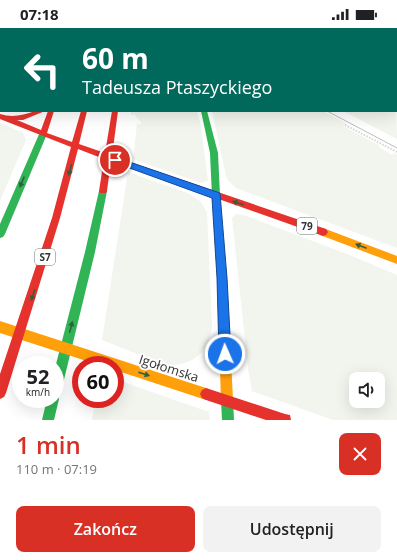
<!DOCTYPE html>
<html lang="pl">
<head>
<meta charset="utf-8">
<style>
  body { margin:0; font-family:"Open Sans",sans-serif; background:#f2f2f2; color:#202124; height:100vh; display:flex; flex-direction:column; font-size:15px; white-space:nowrap }
  * { box-sizing:border-box; margin:0 }
  p { font-size:13px; color:#757577 }
  .icon { flex:none; width:22px; height:22px; fill:none; stroke:currentColor; stroke-width:2; stroke-linecap:round; stroke-linejoin:round }
  .map { position:relative; height:392px; overflow:hidden }
  .side { display:flex; flex-direction:column; background:#fff; flex:1 }
  .side>* { flex:none }
  .banner { position:absolute; left:0px; top:0px; width:397px; height:84px; box-shadow:0 4px 16px #0002; background:#00695c; color:#fff; overflow:hidden }
  .fabs { position:absolute; left:349px; top:344px; display:grid; gap:8px }
  .fabs a { display:grid; place-items:center; width:36px; height:36px; border-radius:8px; background:#fff; box-shadow:0 4px 16px #0002; font-size:20px }
  .speed { position:absolute; left:12px; top:328px; display:flex; gap:8px; font-size:20px; font-weight:700; text-align:center }
  .speed>* { display:grid; place-content:center; width:52px; height:52px; border-radius:50%; background:#fff; box-shadow:0 4px 16px #0002; line-height:1 }
  .speed small { font-size:10px; font-weight:400 }
  .speed .limit { border:6px solid #d22; background:#fff; color:#111 }
  .pin { position:absolute; display:grid; place-items:center; width:34px; height:34px; color:#fff; margin:-17px; border:2px solid #fff; border-radius:50%; box-shadow:0 1px 4px #0007 }
  .me { position:absolute; width:44px; margin:-22px; rotate:358deg; stroke-linejoin:round; filter:drop-shadow(0 0 3px #0008) }
  .turn { display:flex; align-items:center; gap:14px; height:84px; padding:0 16px; font-size:18px }
  .turn .icon { width:52px; height:52px; stroke-width:2.5 }
  .turn b { display:block; font-size:28px; line-height:34px }
  .round { display:grid; place-items:center; flex:none; width:42px; height:42px; border-radius:8px; background:#f2f2f2 }
  .overview { display:flex; align-items:center; justify-content:space-between; height:68px; padding:0 16px }
  h1 { font-size:24px; font-weight:600; line-height:30px; color:#d93025 }
  .cta { display:flex; gap:8px; margin-top:auto; padding:8px 16px }
  .cta a { flex:1; height:46px; border-radius:8px; background:#d93025; color:#fff; font-size:16px; font-weight:600; line-height:46px; text-align:center }
  .cta a+a { background:#f2f2f2; color:#202124 }
  .status { display:flex; justify-content:space-between; align-items:center; height:28px; padding:0 20px; background:#fff; direction:ltr }
  .status svg { height:11px; fill:currentColor }
  .map>svg:first-child { display:block }
</style>
</head>
<body>
<div class="status"><b>07:18</b><svg viewBox="0 0 49 12"><path d="M0 12V9h3v3zM5 12V6h3v6zM10 12V3h3v9zM15 12V0h3v12zM26 1h20v11H26zM47 4h2v5h-2z"/></svg></div>
<div class="map">
<svg width="397" height="392" viewBox="0 0 397 392">
  <rect width="100%" height="100%" fill="#fff"/>
  <path fill="#f1f5ed" fill-rule="evenodd" d="M0,0H63L1,1V80Z
    M396,72L397,111L343,83H396Z
    M131,83H197L201,98L208,153L201,155L133,131L137,96H142L134,86L131,87Z
    M212,83H323L346,95L343,98L380,118L379,119L392,127L394,125L397,127V220L236,160L228,152L226,148Z
    M0,95L23,105L26,112L0,173Z
    M128,144L190,166L201,174L207,184L212,298C209,326 192,338 165,337L102,312Z
    M236,186L247,188L352,228L397,247V392H333L252,363L248,340L232,190ZM356,351H378V373H356Z
    M115,351L209,384L210,392H92L96,371H115Z"/>
  <path fill="#818181" stroke="#5a5a5a" d="M259,0H356L359,1H257Z
    M396,17H397V24H396L397,30V46H396L397,49V59L396,58Z"/>
  <g fill="none" stroke-linecap="round" stroke-linejoin="round">
    <path stroke="#d6d6d6" stroke-width="2" stroke-dasharray="1.5 1.5" stroke-linecap="butt" d="M345,97L397,124"/>
    <path fill="#d7d7d7" fill-rule="evenodd" d="M253,0H259L260,1H254Z
      M396,67H397V71H396Z"/>
    <path fill="#30b455" fill-rule="evenodd" d="M93,0H99V1H93Z
      M117,0H123V1H117Z
      M161,0H167V1H161Z
      M201,83H207L218,125L220,168L216,171L212,168L210,125Z
      M40,104H43L47,106L5,206L3,209L0,210V196Z
      M103,160L107,163L95,224L61,364L58,369L59,371L54,392H42L47,371H55V340L85,224L99,163Z
      M227,366L231,368L233,372L234,392H222L221,372L223,368Z"/>
    <path fill="#ff9f0a" fill-rule="evenodd" d="M216,165L220,168L227,250L233,372L231,376L227,378L223,376L221,372L217,250L212,168Z
      M323,200L397,228V236L320,207L318,204L320,201Z
      M0,293L206,360L210,362L212,366L210,370L206,372L115,342V337H99L0,305Z"/>
    <path fill="#e5322d" fill-rule="evenodd" d="M67,0H73V1H67Z
      M35,83H45L23,92H17L41,102L48,83H54L47,105L72,114L81,83H87L79,116L105,125L112,83H118L112,128L326,201L328,204L326,207L323,208L111,133L107,163L106,165H100L99,163L104,131L78,121L60,190L6,365L4,369L0,371V346L52,190L71,119L0,91V86C13,90 23,87 35,83Z
      M206,360L285,386L290,387L291,392H266L206,372L202,370L200,366L202,362Z"/>
    <path stroke="#bebebe" stroke-width="1" d="M196,0L198,1
      M327,83L397,120"/>
  </g>
  <defs><path id="oneway-solid" d="M-6-.8H1V-3.2L6.5 0L1 3.2V.8H-6Z"/></defs>
  <g fill="#32603f">
    <use href="#oneway-solid" transform="translate(70 142) rotate(104)"/>
    <use href="#oneway-solid" transform="translate(22 154) rotate(113)"/>
    <use href="#oneway-solid" transform="translate(238 175) rotate(-162)"/>
    <use href="#oneway-solid" transform="translate(361 218) rotate(-159)"/>
    <use href="#oneway-solid" transform="translate(33 267) rotate(108)"/>
    <use href="#oneway-solid" transform="translate(71 299) rotate(-76)"/>
    <use href="#oneway-solid" transform="translate(144 346) rotate(18)"/>
  </g>
  <path fill="#1a73e8" stroke="#114b97" d="M115,129L220,165L227,250L231,326L229,331L225,332L221,331L219,326L217,250L212,170L113,134L111,132Z"/>
  <g text-anchor="middle" dominant-baseline="central" stroke-width="4" stroke-linejoin="round" paint-order="stroke">
    <g fill="#fff" stroke="#707070" stroke-width="1">
      <rect x="297" y="190" width="20" height="16" rx="3"/>
      <rect x="35" y="221" width="20" height="16" rx="3"/>
    </g>
    <g font-size="10" font-weight="bold" fill="#333">
      <text x="307" y="198">79</text>
      <text x="45" y="229">S7</text>
    </g>
    <g font-size="13" fill="#333" stroke="#fff">
      <text transform="translate(169 340) rotate(18)">Igołomska</text>
    </g>
  </g>
</svg>
<div class="fabs">
<a><svg class="icon" aria-label="sound" viewBox="0 0 24 24"><path d="M4 9h4l5-4v14l-5-4H4zM17 9q2 3 0 6"/></svg></a>
</div>
<div class="speed"><div>52<small>km/h</small></div><div class="limit">60</div></div>
<div class="pin" style="left:115px;top:132px;background:#d93025"><svg class="icon" aria-label="arrive" viewBox="0 0 24 24"><path d="M6 21V4h12l-3 4 3 4H6"/></svg></div>
<svg class="me" style="left:225px;top:326px" viewBox="-20 -20 40 40"><circle r="17" fill="#1a73e8" stroke="#fff" stroke-width="3"/><path d="M0-11L8 9 0 5-8 9z" fill="#fff"/></svg>
<div class="banner">
<div class="turn"><svg class="icon" aria-label="left" viewBox="0 0 24 24"><path d="M17 20v-9H6M10 6l-5 5 5 5"/></svg><div><b>60 m</b>Tadeusza Ptaszyckiego</div></div>
</div>
</div>
<section class="side">
<div class="overview"><div><h1>1 min</h1><p>110 m · 07:19</p></div><a class="round" style="background:#d93025;color:#fff"><svg class="icon" aria-label="close" viewBox="0 0 24 24"><path d="M6 6l12 12M18 6L6 18"/></svg></a></div>
<div class="cta"><a>Zakończ</a><a>Udostępnij</a></div>
</section>
</body>
</html>
